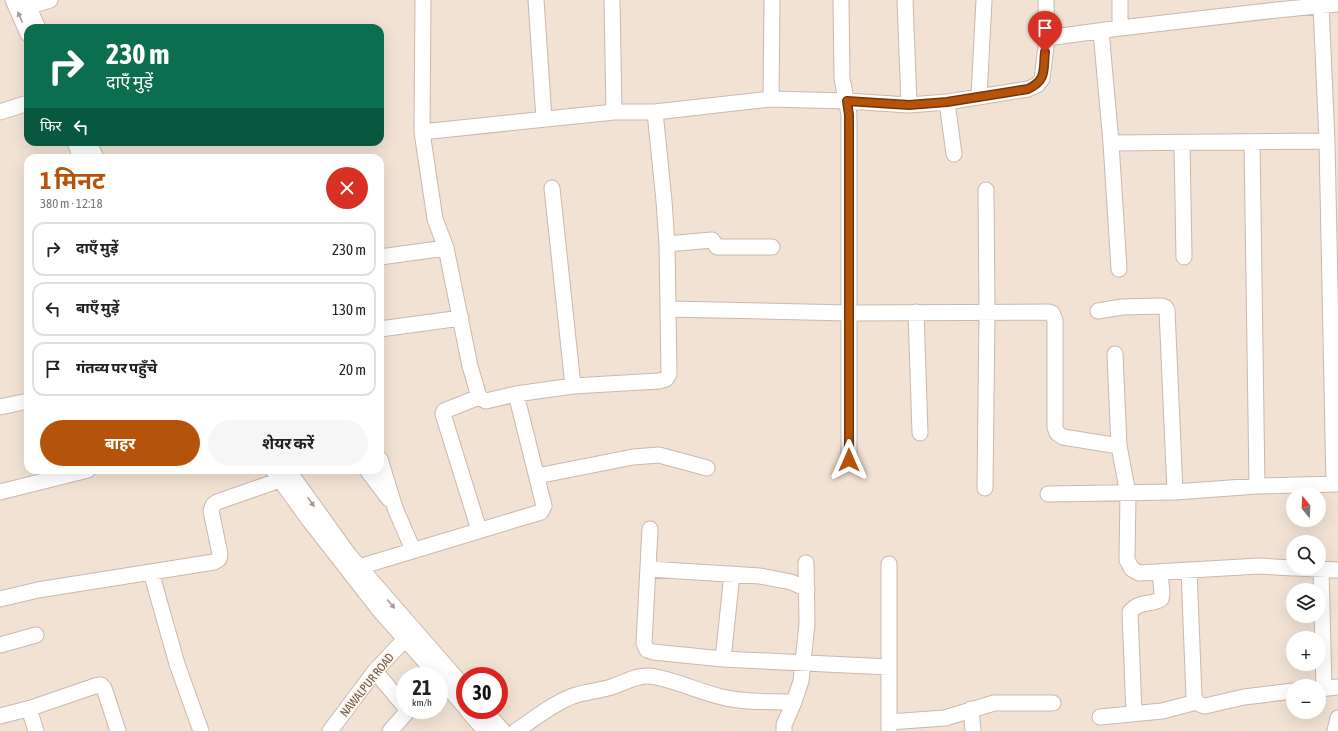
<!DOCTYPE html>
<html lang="hi">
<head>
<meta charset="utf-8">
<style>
  body { margin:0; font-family:"Asap Condensed","Noto Sans Devanagari",sans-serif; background:#f6f6f6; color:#222; height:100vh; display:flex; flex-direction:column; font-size:15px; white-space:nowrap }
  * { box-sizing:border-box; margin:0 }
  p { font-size:13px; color:#767676 }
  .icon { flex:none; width:22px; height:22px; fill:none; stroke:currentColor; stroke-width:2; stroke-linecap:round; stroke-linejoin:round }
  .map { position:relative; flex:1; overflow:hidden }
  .details { position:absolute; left:24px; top:154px; width:360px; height:320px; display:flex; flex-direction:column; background:#fff; border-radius:12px; box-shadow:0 4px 16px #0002 }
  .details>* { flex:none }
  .top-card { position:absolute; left:24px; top:24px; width:360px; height:122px; border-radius:12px; box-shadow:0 4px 16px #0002; background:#0b6e4f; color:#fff; overflow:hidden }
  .needle { width:26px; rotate:342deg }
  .controls { position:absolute; left:1286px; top:487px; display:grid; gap:8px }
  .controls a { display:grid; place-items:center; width:40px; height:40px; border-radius:50%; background:#fff; box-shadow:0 4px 16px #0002; font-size:20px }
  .speed { position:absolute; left:396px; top:667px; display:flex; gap:8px; font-size:20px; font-weight:700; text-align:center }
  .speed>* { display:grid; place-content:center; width:52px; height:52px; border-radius:50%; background:#fff; box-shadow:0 4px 16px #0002; line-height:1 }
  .speed small { font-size:10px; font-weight:400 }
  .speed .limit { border:6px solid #d22; background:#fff; color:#111 }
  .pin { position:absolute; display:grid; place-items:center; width:34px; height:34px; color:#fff; margin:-41px -17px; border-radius:50% 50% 50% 0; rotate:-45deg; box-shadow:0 0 4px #0007 }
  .pin .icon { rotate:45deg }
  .me { position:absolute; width:44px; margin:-22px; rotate:0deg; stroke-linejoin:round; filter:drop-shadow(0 0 3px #0008) }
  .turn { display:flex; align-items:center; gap:14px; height:84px; padding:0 16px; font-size:18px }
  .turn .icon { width:52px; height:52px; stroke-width:2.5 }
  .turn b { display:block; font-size:28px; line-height:34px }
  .then { display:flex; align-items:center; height:38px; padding:0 16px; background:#0003; gap:8px; font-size:15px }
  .round { display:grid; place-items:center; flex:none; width:42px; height:42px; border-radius:21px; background:#f6f6f6 }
  .head { display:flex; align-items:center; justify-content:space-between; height:68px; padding:0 16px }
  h1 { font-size:24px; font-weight:700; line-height:30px; color:#b45309 }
  .action { display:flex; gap:8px; margin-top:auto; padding:8px 16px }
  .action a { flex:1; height:46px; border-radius:24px; background:#b45309; color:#fff; font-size:16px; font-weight:700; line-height:46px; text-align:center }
  .action a+a { background:#f6f6f6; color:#222 }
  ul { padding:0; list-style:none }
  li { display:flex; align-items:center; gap:12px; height:54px; margin:0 8px 6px; padding:0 8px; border:2px solid #e0e0e0; border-radius:12px }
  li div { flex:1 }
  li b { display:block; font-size:15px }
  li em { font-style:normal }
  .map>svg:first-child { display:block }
</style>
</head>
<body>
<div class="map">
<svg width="1338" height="731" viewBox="0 0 1338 731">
  <rect width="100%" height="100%" fill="#faf1e5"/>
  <path fill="#f1e2d4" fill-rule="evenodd" d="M0,0H1338V731H0ZM28,28H380V142H28ZM28,158H380V470H28ZM1293,494H1319V520H1293ZM1293,542H1319V568H1293ZM1293,590H1319V616H1293ZM1293,638H1319V664H1293ZM405,676H439V710H405ZM465,676H499V710H465ZM1293,686H1319V712H1293Z"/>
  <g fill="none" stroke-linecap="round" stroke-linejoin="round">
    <g stroke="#cbb8ad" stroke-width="17">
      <path id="minor" d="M13,0L28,34
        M25,0L38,28
        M536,0L544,119
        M612,0L614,112
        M841,0L842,78L849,115V460
        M905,0L909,105
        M1046,0L1047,38
        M1120,0V28
        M1321,5L1327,141L1334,484
        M28,7L50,0
        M1101,31L1111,143L1119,269
        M979,97L984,0
        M771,99L772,0
        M947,102L954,154
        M0,112L28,103
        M655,112L771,99L847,101L909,105L947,102L1028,89L1037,85L1042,79L1047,38L1120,28L1277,10L1338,4
        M422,132L423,0
        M75,142L81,158
        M89,142L96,158
        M1252,142L1257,486
        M1111,143L1327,141
        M1182,143L1184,257
        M552,188L573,386
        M667,244L712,240L717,247H772
        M380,257L446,248
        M668,309L849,313L1049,312L1052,313L1055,320V427L1057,433L1063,437L1119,446L1128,494L1127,560L1132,569L1139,573L1259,566L1293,568
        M1098,311L1122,307L1162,306L1165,307L1167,310L1175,492
        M916,312L920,433
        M380,329L461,318
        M1115,354L1119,446
        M0,407L28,401
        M380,459L395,508L413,550
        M273,470L309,520L380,611L438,676
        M288,470L349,555L465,688
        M367,470L389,499
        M537,476L633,457L659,455L707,468
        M985,488L987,312L986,190
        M0,492L88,470
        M1048,494L1175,492L1257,486L1338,484
        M650,529L644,643L647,650L653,652L723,659L889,667
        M479,530L443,414L444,411L479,397
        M889,564V731
        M359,567L541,512L544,506L516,394L573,386L659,381L666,379L669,374L667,244L664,201L655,112H614L422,132L435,219L446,248L470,366L479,397L486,401L516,394
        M1295,568L1338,570
        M648,569L760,576L791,582L807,589
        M1321,569L1324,689
        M1189,570L1194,697C1197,703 1199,705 1205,706L1244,697L1293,691
        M151,572L177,664L201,731
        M0,599L38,590L214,562L219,559L220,554L211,511L213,505L217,502L280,480
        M0,645L36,635
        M723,659L732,574
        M375,671L405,707
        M439,677L465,707
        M1319,689L1338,687
        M971,709L973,731
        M467,710L485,731
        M484,710L503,731
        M1134,714L1130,612C1140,600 1149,606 1161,599L1162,593L1160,572
        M0,716L31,708
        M1100,717L1162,711L1197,702
        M889,722L945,718L994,703H1053
        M36,731L30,712L31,708L95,686L101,685L104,688L118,731
        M330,731L375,671L405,639
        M390,731L406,713V710
        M516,731C534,719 552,704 573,696C587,691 601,691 614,686C626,682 637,675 649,676C671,678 699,692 722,697C745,703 771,701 794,702
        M784,731V725L794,702L801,681L807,624L806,563
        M1335,731L1338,718"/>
    </g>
    <use href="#minor" stroke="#fff" stroke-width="15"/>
  </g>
  <defs><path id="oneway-solid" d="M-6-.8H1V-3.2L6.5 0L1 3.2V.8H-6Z"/></defs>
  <g fill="#aa9a94">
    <use href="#oneway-solid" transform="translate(20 17) rotate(-114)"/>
    <use href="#oneway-solid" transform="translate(311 502) rotate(55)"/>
    <use href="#oneway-solid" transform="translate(391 604) rotate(50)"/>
  </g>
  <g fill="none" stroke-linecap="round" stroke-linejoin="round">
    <g stroke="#753606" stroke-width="10">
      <path id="route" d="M849,460V115L847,101L909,105L947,102L1028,89C1047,80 1043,70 1045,52"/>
    </g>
    <use href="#route" stroke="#b45309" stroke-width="7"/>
  </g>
  <g text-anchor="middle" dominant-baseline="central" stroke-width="3" stroke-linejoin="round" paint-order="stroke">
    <g font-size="12" fill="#71574d" stroke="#fdf5eb">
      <text transform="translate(367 685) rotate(-51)">NAWALPUR ROAD</text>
    </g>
  </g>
</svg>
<div class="controls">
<a><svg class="needle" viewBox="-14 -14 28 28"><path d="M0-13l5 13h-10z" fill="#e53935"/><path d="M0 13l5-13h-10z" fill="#767676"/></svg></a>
<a><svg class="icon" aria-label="search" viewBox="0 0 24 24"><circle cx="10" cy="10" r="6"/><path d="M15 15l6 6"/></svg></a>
<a><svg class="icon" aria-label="layers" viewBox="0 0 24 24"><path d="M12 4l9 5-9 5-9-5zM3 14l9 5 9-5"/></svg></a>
<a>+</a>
<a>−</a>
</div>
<div class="speed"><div>21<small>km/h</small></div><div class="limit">30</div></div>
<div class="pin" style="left:1045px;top:52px;background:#d93025"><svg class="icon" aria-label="arrive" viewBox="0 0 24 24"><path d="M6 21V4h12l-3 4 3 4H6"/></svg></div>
<svg class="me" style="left:849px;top:460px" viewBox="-20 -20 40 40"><path d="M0-17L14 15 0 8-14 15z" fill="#b45309" stroke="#fff" stroke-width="4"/></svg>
<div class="top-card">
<div class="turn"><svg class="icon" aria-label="right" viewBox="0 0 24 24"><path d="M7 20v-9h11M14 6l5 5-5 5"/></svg><div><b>230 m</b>दाएँ मुड़ें</div></div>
<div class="then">फिर<svg class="icon" aria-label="left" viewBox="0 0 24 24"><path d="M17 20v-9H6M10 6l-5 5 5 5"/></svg></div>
</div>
<section class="details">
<div class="head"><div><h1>1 मिनट</h1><p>380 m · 12:18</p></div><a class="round" style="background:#d93025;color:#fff"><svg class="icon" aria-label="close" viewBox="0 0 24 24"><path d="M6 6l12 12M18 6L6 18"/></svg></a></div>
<ul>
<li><svg class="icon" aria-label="right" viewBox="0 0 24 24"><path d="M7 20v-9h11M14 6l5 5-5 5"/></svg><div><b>दाएँ मुड़ें</b></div><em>230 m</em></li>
<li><svg class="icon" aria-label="left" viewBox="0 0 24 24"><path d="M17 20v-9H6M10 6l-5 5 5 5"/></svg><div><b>बाएँ मुड़ें</b></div><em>130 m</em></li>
<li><svg class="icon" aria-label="arrive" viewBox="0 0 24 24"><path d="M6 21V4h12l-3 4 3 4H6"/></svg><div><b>गंतव्य पर पहुँचे</b></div><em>20 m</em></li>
</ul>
<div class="action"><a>बाहर</a><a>शेयर करें</a></div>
</section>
</div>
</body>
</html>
